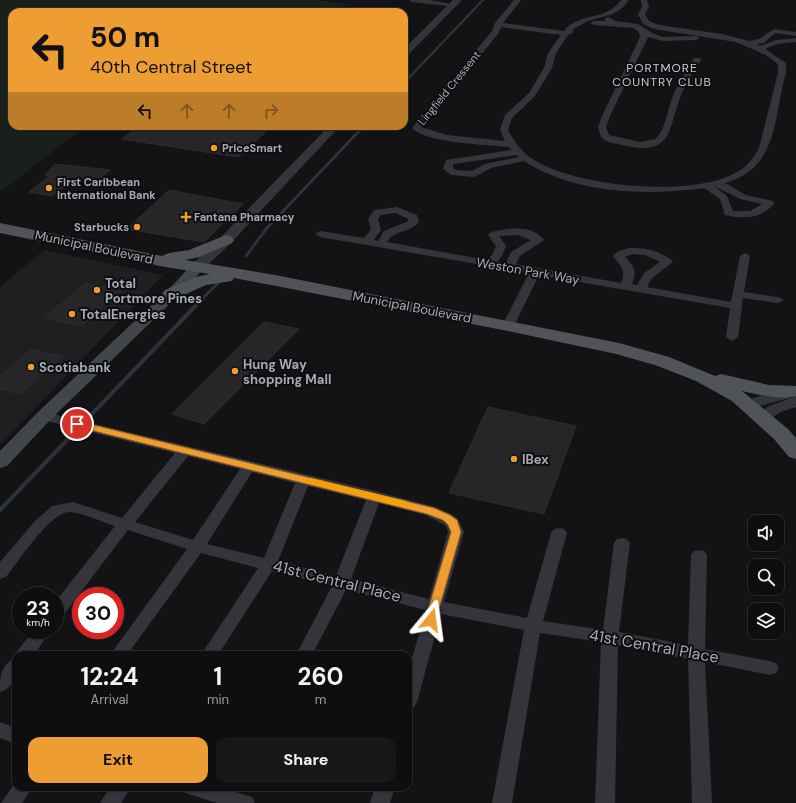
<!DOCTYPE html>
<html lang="en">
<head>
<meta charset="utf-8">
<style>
  body { margin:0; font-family:"DM Sans",sans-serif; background:#171719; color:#f1f3f6; height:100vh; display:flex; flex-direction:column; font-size:15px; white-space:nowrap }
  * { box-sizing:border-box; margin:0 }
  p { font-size:13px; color:#9b9c9f }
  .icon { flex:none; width:22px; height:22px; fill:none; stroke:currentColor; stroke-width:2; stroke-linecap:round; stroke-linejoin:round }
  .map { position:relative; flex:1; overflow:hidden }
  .details { position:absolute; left:12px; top:651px; width:400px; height:140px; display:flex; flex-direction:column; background:#0e0e10; border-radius:12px; box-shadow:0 1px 3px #0004,0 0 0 1px #2e2e30 }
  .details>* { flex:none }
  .top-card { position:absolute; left:8px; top:8px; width:400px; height:122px; border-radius:12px; box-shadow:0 1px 3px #0004,0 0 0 1px #2e2e30; background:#ed9d32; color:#111; overflow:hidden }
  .tools { position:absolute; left:748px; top:515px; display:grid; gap:8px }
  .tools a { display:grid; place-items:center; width:36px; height:36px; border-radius:8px; background:#0e0e10; box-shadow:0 1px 3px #0004,0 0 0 1px #2e2e30; font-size:20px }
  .speed { position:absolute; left:12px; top:587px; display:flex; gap:8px; font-size:20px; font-weight:700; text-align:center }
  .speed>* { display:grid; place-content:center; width:52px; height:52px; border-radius:50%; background:#0e0e10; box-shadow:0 1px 3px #0004,0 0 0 1px #2e2e30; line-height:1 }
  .speed small { font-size:10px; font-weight:400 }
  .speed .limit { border:6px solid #d22; background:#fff; color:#111 }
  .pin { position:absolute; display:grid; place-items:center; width:34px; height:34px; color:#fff; margin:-17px; border:2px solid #fff; border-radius:50%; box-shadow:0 1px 4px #0007 }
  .me { position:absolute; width:44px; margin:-22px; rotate:16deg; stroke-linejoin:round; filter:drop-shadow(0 0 3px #0008) }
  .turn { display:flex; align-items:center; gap:14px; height:84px; padding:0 16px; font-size:18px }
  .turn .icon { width:52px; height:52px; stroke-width:2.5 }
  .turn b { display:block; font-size:28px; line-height:34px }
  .lanes { display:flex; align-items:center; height:38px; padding:0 16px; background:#0003; justify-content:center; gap:20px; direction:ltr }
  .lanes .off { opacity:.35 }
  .eta { display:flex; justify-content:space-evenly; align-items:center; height:68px; text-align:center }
  .eta b { font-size:24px; font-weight:700; line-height:28px }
  .primary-button { display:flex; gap:8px; margin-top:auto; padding:8px 16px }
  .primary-button a { flex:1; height:46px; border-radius:12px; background:#ed9d32; color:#111; font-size:16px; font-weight:700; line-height:46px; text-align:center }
  .primary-button a+a { background:#171719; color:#f1f3f6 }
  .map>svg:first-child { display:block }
</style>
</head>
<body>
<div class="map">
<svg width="796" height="803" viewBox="0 0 796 803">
  <rect width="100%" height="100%" fill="#131315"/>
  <path fill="#1f1f22" d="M44,250L163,275L0,445V287Z"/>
  <path fill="#191f1a" d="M0,0H318L348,4L332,12H12V126H86L0,192Z"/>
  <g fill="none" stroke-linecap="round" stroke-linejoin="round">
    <path stroke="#2a3338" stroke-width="2.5" d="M404,83L483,0
      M360,130L364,126"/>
    <path stroke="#2a3338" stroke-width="3" d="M246,256L267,228L361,129
      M202,299L218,283"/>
    <path stroke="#2a3338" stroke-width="4" d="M0,510L203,298"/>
  </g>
  <path fill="#262629" stroke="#2d2d31" d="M140,126H272L238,157L122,139Z
    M55,164L110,170L95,183L74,180L52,196L29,192L49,176L45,175Z
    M169,190L243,204L204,242L127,229Z
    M85,283L121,291L82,326L45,318Z
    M264,322L299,329L204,424L172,414Z
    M32,349L62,357L20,394L0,389V376Z
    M488,407L576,426L544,514L449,493Z"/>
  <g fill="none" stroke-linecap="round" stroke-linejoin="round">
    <path fill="#34353a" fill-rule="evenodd" d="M409,0H430L451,4L448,6L412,2Z
      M514,0H521L503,23L564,31C573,18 591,18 604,13C612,10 617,5 622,0H629C615,18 607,14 589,21C583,23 577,27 572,30L574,32L568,35L556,53L552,68L535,96L512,118L508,130C514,141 521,151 531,158C573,187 695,199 739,171C748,165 754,157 759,148L778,73V64L766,55L736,42L654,29L643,24L638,14L642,7L641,0H647L649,7L645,14L649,21L659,25L722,34L749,41L759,39L774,29L796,32V36L775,33L764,43L757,44L760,46L776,40L796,38V42L777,44L765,49L786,63V73C773,118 779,168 725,183L746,195L773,201L774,203L773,205C760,219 743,219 725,215L720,199L704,188C646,196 575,194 524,161L491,168L474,177L451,175L443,169L446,160L512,150L509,147C488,145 425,143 412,128L492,31L495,23ZM501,27L561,35L548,53L544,68L529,93L505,115L500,130L505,141L447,135L421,127L498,34ZM517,155L519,157L485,164L472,171L456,170L453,168V164ZM714,186L740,199L762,204L750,211H733L727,196Z
      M608,17L616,21L638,24L654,34L663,37L696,36L700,38L696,40L663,41L648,37L611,114L606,127L609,135L640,142L656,139C666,128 667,110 673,96C678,83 687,70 694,58H700L701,60C694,72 685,84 680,98C668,131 672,155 626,146C618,144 606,143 601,137L598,127L603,114L640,37L638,31L633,28L594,25L590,23L594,21H606L604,19Z
      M397,207L417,215L419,222C410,233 396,229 387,242L487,260L492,255L496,246L488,235L489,233C506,228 532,224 544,240L520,256L516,264L621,283C627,270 620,266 613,256C624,241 663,249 673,262L652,278L647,287L731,302L740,256L745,253L750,256L744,292L778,297L784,300L778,303L743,298L738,337L732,341L726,337L730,308L539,275L514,326L508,330L502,326L529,273L320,237L315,234L320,231L364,238L371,230L368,219L374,210ZM396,213L408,219L409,221L384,231L378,241L374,240L381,230L378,219L381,215ZM517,235L531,240L511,252L506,263L498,261L502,256L506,246L499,236ZM633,254L645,255L660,262L644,273L637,285L632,284C637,272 635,267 625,257Z
      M44,412L375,491L435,507L451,514L458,519L464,532L444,602L527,618L551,533L554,529L559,528L564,529L567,533L543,621L603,630L614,543L617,539L622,538L627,539L630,543L619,632L688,645L691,555L694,551L699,550L704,551L707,555L705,649L770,661L776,663L779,668L776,673L770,675L705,662L712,803H692L688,659L618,645L615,803H595L601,642L540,633L512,803H492L524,630L441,614L417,702L414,707L408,709V672L426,610L346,590L312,655H296L332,586L272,571L218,655H201L258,568L201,553L127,655H110L187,549L128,530L61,618L55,620V602L115,526C102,522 86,514 71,512C51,510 18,562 6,577L0,579V562L36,520L52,506L73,502L122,518L175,453L39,419L37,416L39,413ZM188,456L240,469L193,540L135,522ZM252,472L295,483L264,558L207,544ZM308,486L366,500L336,576L278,561ZM379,503L426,515L446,526L448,532L429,599L351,579Z
      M34,630H51L34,655L16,656L18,650Z
      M16,658C16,673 16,687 0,692C0,678 0,664 16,658Z
      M0,722L16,728V744L0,738Z
      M16,781V787H33L22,803H1Z
      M110,787H131L121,803H100Z
      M182,787H220L252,797L255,803H217L185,793Z
      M375,787H395L390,803H370Z"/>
    <path fill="#34353a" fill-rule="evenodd" d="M453,0H462L407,56L404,57V49Z
      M329,126H340L227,247L202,270H192L190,267L192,264L217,241Z
      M796,386V396L749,409L743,407L741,404L743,401Z
      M796,396V407C791,409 785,410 781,412C772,417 768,423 757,421L755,417L769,406Z"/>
    <path fill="#424549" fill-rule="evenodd" d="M197,262L202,264L205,267L184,290L50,420L7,466L0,468V451L38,412L174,284L192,264Z"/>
    <path fill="#505358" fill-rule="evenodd" d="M0,223L162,256L169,253L189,250L226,235L232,237L234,240L232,243L199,257L185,260L275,275L619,343L669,357L715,376L721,374L769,385L796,386V396C778,400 760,395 742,391L788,429L796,438V459L789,457L774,439L732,401L696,381L655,365L616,354L508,331L234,278L232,281L206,285L177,298L171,299L165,298L162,294L165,290L196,277L210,274L165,267L0,233Z"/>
  </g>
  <path fill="#ed9d32" stroke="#9a6620" d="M77,421L434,508L450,515L457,520L461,532L435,623H427L425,620L451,532L448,525L443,520L427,514L74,426V422Z"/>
  <path fill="#f59e0b" d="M311,478L406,501L411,505L406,508L308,483L306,481L308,479Z"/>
  <g fill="#ed9d32" stroke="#0e0e10" stroke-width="1.5">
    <circle cx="214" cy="148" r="4"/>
    <circle cx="49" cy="188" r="4"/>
    <path d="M184 211h4v4h4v4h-4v4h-4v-4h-4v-4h4z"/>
    <circle cx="137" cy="227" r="4"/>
    <circle cx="97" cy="290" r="4"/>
    <circle cx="72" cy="314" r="4"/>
    <circle cx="31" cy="367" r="4"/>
    <circle cx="235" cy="371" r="4"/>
    <circle cx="514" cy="459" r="4"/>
  </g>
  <g text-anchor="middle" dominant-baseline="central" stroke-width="4" stroke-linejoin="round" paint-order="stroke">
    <g font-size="11" fill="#a5abb5" stroke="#0e0e10">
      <text transform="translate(449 88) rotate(-51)">Lingfield Cressent</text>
    </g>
    <g font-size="11" font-weight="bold" fill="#a5abb5" stroke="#0e0e10" text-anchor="start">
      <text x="222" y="148">PriceSmart</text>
      <text x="57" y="182">First Caribbean<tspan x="57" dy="13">International Bank</tspan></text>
      <text x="194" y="217">Fantana Pharmacy</text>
      <text x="129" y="227" text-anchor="end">Starbucks</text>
    </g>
    <g font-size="12" letter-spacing="1" fill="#c6cad1" stroke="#0e0e10">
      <text x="662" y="68">PORTMORE<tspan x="662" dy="14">COUNTRY CLUB</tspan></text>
    </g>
    <g font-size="13" fill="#a5abb5" stroke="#0e0e10">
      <text transform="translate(94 247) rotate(12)">Municipal Boulevard</text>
      <text transform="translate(528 271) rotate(10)">Weston Park Way</text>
      <text transform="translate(412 307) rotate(11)">Municipal Boulevard</text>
    </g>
    <g font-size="13" font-weight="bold" fill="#a5abb5" stroke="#0e0e10" text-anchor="start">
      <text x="105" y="283">Total<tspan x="105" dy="15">Portmore Pines</tspan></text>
      <text x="80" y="314">TotalEnergies</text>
      <text x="243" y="364">Hung Way<tspan x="243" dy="15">shopping Mall</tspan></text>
      <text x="39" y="367">Scotiabank</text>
      <text x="522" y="459">IBex</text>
    </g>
    <g font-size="16" fill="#a5abb5" stroke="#0e0e10">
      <text transform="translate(337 581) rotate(14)">41st Central Place</text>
      <text transform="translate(654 646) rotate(10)">41st Central Place</text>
    </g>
  </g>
</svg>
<div class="tools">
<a><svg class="icon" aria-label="sound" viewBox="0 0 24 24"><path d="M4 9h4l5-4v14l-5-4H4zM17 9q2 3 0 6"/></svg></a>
<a><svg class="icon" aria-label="search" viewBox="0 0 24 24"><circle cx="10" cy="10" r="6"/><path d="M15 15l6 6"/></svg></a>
<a><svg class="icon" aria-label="layers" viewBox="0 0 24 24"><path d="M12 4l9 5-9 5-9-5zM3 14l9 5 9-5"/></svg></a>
</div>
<div class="speed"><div>23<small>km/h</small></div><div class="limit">30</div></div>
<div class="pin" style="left:77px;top:424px;background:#d93025"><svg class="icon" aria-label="arrive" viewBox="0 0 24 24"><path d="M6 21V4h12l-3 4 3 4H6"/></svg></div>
<svg class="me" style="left:431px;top:620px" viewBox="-20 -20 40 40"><path d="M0-17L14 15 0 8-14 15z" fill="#ed9d32" stroke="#fff" stroke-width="4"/></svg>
<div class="top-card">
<div class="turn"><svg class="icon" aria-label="left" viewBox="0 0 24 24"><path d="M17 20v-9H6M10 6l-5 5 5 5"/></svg><div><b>50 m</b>40th Central Street</div></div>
<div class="lanes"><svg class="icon" aria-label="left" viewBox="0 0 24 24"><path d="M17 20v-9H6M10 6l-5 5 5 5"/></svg><svg class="icon off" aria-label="ahead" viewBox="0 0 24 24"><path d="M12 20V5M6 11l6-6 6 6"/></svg><svg class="icon off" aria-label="ahead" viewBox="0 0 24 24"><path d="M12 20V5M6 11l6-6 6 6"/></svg><svg class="icon off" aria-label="right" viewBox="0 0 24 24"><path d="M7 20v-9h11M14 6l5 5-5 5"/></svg></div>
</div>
<section class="details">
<div class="eta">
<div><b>12:24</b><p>Arrival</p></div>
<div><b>1</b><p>min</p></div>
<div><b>260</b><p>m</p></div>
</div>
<div class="primary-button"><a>Exit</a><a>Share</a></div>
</section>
</div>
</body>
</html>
